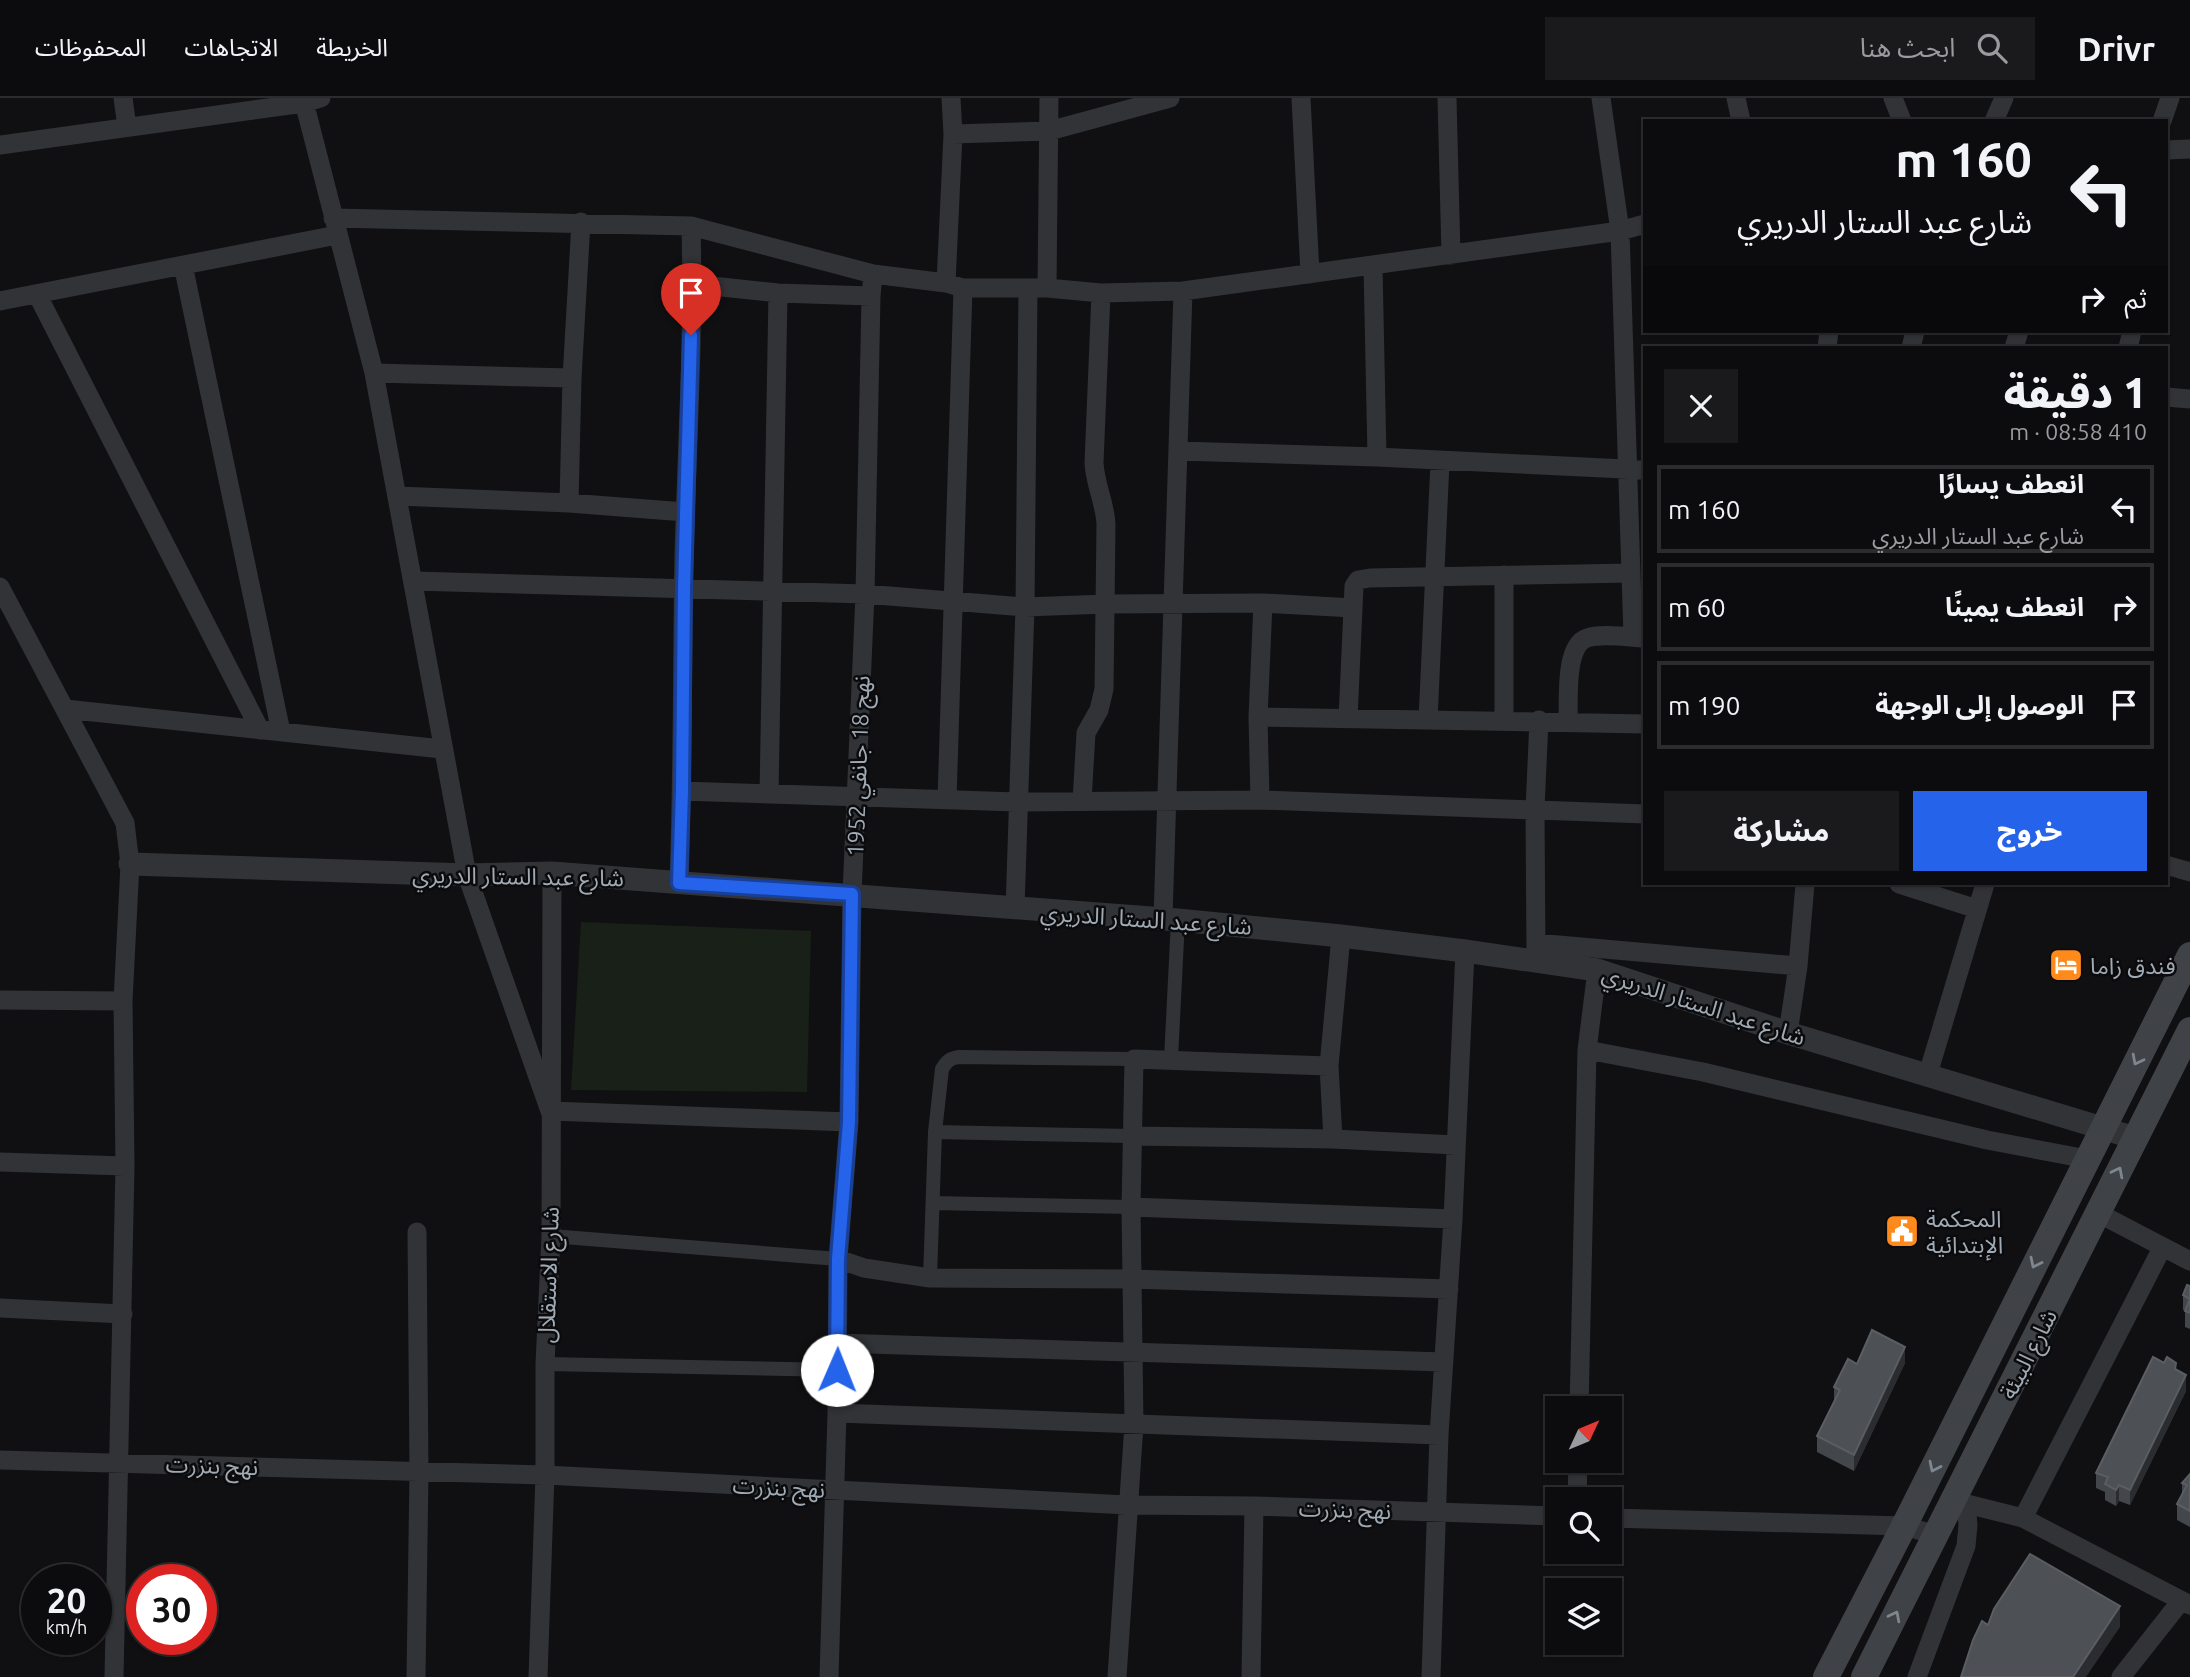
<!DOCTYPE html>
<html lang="ar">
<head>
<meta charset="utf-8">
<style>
  body { margin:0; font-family:Ubuntu,"Noto Sans Arabic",sans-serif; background:#1a1a1c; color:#f1f3f6; direction:rtl; height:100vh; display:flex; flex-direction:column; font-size:26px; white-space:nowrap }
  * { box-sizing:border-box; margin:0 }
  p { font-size:23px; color:#9a9b9e }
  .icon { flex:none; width:38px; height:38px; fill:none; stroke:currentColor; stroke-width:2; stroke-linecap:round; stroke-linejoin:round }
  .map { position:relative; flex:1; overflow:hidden; direction:ltr }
  .side { position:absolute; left:1643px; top:248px; width:525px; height:539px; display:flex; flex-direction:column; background:#0c0c0e; border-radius:0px; box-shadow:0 2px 5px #0004,0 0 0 2px #2c2c2e; direction:rtl }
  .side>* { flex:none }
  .top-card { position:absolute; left:1643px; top:21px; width:525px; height:214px; border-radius:0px; box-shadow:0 2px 5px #0004,0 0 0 2px #2c2c2e; direction:rtl; background:#0c0c0e; color:#f1f3f6; overflow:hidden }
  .needle { width:46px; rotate:46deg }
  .buttons { position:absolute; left:1545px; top:1298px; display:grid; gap:14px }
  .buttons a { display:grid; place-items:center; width:77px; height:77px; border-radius:0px; background:#0c0c0e; box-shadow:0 2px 5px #0004,0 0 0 2px #2c2c2e; font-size:35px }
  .speed { position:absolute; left:21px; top:1466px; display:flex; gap:14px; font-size:35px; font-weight:700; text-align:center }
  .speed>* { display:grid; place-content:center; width:91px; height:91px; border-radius:50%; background:#0c0c0e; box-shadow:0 2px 5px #0004,0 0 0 2px #2c2c2e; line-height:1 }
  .speed small { font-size:18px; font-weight:400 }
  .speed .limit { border:10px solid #d22; background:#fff; color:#111 }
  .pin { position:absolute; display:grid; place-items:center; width:60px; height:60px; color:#fff; margin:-72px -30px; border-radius:50% 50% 50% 0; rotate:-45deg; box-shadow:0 0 7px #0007 }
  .pin .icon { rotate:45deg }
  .me { position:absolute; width:77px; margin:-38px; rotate:1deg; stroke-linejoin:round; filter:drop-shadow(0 0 5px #0008) }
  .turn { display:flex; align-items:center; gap:24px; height:147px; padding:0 21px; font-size:32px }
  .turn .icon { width:91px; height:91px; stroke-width:2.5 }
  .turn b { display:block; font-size:49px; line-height:60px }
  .then { display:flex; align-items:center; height:66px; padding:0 21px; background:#0003; gap:14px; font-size:26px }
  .round { display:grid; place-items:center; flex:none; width:74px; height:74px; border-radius:0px; background:#1a1a1c }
  .overview { display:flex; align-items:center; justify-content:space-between; height:119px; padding:0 21px }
  h1 { font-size:42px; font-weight:800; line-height:52px }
  .button { display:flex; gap:14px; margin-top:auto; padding:14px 21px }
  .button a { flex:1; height:80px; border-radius:0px; background:#2563eb; color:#fff; font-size:28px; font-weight:800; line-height:80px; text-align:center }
  .button a+a { background:#1a1a1c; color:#f1f3f6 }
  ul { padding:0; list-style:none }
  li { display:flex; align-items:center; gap:21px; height:88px; margin:0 14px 10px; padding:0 7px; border:4px solid #2c2c2e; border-radius:0px }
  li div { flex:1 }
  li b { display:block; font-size:26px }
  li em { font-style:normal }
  header { display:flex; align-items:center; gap:42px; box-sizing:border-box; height:98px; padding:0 35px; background:#0c0c0e; border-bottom:2px solid #2c2c2e }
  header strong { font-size:33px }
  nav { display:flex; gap:38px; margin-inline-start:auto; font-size:24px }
  .search { width:490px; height:63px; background:#1a1a1c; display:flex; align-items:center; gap:18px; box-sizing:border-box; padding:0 24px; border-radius:0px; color:#9a9b9e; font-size:26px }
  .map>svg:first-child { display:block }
</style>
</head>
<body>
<header>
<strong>Drivr</strong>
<div class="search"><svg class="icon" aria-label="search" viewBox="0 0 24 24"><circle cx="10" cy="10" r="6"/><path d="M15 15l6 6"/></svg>ابحث هنا</div>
<nav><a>الخريطة</a><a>الاتجاهات</a><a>المحفوظات</a></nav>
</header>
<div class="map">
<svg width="2190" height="1579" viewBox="0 0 2190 1579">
  <rect width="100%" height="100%" fill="#101012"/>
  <path fill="#182018" d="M581,824L811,833L807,994L571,992Z"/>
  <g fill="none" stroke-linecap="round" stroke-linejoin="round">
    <path stroke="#313337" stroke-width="14" d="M1171,961L1178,822
      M935,1034L1132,1038
      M933,1105L1131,1109
      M551,1138L838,1161
      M930,1180L935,1034L942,971C947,963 950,960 959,959L1134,961
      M545,1266L837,1272"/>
    <path stroke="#313337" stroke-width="19" d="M123,0L127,29
      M303,0L374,275L467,777L550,1013L849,1024
      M1301,0L1310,176
      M1447,0L1451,157
      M1601,0L1620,133L1633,539
      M1736,0L1741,23
      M1893,0L1902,23
      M1994,23L2004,0
      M2162,23L2170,0
      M953,36L1049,33L1170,0
      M0,47L304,5L321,0
      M2166,52L2190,51
      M333,120L691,128L873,176L946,185L963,190H1047L1101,195L1183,193L1620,133L1645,126
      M183,167L281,634
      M1373,168L1377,359
      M946,185L953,36L951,0
      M693,186L778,195L871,198
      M1047,190L1049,0
      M37,196L260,632
      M0,203L337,137
      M1827,250L1829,233
      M1911,250L1915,233
      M2014,250L2019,233
      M2128,250L2132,233
      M374,275L572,280
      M2166,299L2190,301
      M1178,353L1377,359L1645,372
      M398,398L569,405L685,414
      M569,405L572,280L581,124
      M414,483L865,496L1025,509L1106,506L1263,505L1353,510
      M0,489L125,725L130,766L123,903L0,902
      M65,611L442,651
      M1258,619L1645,626
      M1348,621L1353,510L1354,488L1358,482L1370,480L1631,475
      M1428,622L1440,364
      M1504,622V477
      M1568,623C1569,603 1564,548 1587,540C1600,535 1628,539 1643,540
      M682,693L1017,704L1260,702L1645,716
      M769,696L778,195
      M947,702L963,190
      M1260,702L1258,619L1263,505
      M1082,703L1086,635L1099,612L1104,591L1106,426C1105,405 1095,386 1094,365L1101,195
      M2166,767L2190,774
      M679,785C683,675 682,566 684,456C687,347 694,237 691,128
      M1899,786L1977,811
      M1015,811L1025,509L1028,190
      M1163,820L1183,193
      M1536,845L1798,868
      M1536,858L1535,711L1539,622
      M1788,935L1798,868L1805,786
      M1587,952L1703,974L1987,1042L2087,1061
      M1928,976L1985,786
      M1132,1038L1333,1041L1456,1047
      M1333,1041L1329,968L1341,838
      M0,1064L125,1068
      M1131,1109L1453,1121
      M2098,1115L2190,1163
      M838,1161L864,1170L930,1180L1131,1181L1449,1191
      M0,1210L123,1216
      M838,1245L1444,1264
      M1579,1311L1587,952L1597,872
      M837,1315L1439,1337
      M0,1362L545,1377L1127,1407L1254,1408L1558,1418
      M1577,1402L1578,1363
      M1955,1403L2023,1420L2190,1507
      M1610,1420L1904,1428L1936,1437
      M2023,1420L2162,1150
      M114,1579L125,1068L123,903
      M416,1579L419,1374L417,1134
      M538,1579L545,1377V1266L551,1138L552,775
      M829,1579L837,1315L838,1161L849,1024L852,796L865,496L871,198L873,176
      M1117,1579L1134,1326L1131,1109L1134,961L1329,968
      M1251,1579L1254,1408
      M1431,1579L1439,1337L1453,1121L1465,853
      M1917,1579L1966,1448L1968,1427L1966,1406
      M2121,1579L2181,1503"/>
    <path stroke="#313337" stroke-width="23" d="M130,766L467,777L552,775L1178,822L1341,838L1465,853L1597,872L1788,935L2135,1040"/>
    <path stroke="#3f4247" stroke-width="26" d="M1826,1579L1904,1428L2190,857
      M1864,1579L2190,932"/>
  </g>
  <path fill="#43464a" d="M2190,1188V1231L2185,1229V1213L2183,1212V1197Z
    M1905,1265L1854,1373L1817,1354V1338L1834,1305V1289L1857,1266Z
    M2176,1272L2186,1293L2130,1407L2119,1403L2116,1408L2105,1402V1394L2096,1390V1375Z
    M2190,1376V1429L2177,1422V1406L2182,1396V1385Z"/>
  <path fill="#2a2c2f" d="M1905,1249V1265L1854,1373V1357Z
    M2186,1277V1293L2130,1407V1392Z
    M2119,1387V1403L2116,1408V1392Z
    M2120,1508V1529L2086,1579H2073Z"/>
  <path fill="#4d5055" stroke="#5a5e64" stroke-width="2" d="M2187,1187L2190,1188V1201L2183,1197Z
    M2190,1201V1215L2185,1213Z
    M1872,1232L1905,1249L1854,1357L1817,1338L1840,1292L1834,1289L1848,1261L1857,1266Z
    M2153,1259L2164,1265L2167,1259L2176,1265L2175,1271L2186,1277L2130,1392L2119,1387L2116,1392L2105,1386L2108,1379L2096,1375Z
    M2190,1376V1413L2177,1406L2187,1387L2182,1385Z
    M2030,1456L2120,1508L2073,1579H1961L1973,1542L1982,1523L1988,1527L1994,1511Z"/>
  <defs><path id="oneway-chevron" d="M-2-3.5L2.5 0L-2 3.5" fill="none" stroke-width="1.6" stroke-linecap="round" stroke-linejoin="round" transform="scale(1.75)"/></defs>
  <g stroke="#7e868e">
    <use href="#oneway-chevron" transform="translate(2137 962) rotate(117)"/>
    <use href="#oneway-chevron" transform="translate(2118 1074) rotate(-63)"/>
    <use href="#oneway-chevron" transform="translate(2035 1165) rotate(116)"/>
    <use href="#oneway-chevron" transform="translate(1934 1369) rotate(116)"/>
    <use href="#oneway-chevron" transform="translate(1895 1518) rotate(-63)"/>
  </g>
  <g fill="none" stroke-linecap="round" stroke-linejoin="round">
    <g stroke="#184099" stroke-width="18">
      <path id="route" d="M691,237L684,491L682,693L679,785L852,796L849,1024L838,1161L837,1272"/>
    </g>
    <use href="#route" stroke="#2563eb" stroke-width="12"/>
  </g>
  <defs>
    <g id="hotel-square" transform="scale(1.75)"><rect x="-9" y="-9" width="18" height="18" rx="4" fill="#fe8a1c" stroke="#0b0b0d"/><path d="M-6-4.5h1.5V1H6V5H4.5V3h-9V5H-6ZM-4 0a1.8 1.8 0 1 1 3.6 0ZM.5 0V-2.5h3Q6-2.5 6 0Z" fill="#fff"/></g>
    <g id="civic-square" transform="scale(1.75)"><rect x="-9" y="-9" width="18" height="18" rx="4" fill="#fe8a1c" stroke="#0b0b0d"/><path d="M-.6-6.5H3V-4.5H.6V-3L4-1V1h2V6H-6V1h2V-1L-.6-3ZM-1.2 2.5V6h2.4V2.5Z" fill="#fff"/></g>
  </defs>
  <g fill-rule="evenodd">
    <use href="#hotel-square" x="2066" y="867"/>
    <use href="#civic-square" x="1902" y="1133"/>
  </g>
  <g text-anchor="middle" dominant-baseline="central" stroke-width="5" stroke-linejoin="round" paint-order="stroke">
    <g font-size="23" fill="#a0aab4" stroke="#0b0b0d">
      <text transform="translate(858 668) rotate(-88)">نهج 18 جانفي 1952</text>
      <text transform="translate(518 778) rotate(1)">شارع عبد الستار الدريري</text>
      <text transform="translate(1146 821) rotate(4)">شارع عبد الستار الدريري</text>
      <text transform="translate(1704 907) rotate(18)">شارع عبد الستار الدريري</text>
      <text transform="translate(548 1177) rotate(-88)">شارع الاستقلال</text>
      <text transform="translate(2028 1256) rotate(-63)">شارع البيئة</text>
      <text transform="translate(212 1367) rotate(2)">نهج بنزرت</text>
      <text transform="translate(779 1389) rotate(3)">نهج بنزرت</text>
      <text transform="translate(1345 1411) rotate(2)">نهج بنزرت</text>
    </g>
    <g font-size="23" fill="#a0aab4" stroke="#0b0b0d" text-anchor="start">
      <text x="2090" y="867">فندق زاما</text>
      <text x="1926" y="1120">المحكمة<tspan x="1926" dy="26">الإبتدائية</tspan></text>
    </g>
  </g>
</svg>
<div class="buttons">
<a><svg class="needle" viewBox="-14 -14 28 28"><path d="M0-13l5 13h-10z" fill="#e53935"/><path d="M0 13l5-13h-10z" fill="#9a9b9e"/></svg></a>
<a><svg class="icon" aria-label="search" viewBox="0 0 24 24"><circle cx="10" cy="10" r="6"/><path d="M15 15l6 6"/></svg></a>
<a><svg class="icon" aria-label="layers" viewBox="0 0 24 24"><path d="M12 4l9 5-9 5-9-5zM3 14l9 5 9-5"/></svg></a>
</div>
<div class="speed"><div>20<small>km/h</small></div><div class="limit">30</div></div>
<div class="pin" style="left:691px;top:237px;background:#d93025"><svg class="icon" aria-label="arrive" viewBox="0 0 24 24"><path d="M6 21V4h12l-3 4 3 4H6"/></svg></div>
<svg class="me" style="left:837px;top:1272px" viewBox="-20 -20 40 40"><circle r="19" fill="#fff"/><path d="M0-13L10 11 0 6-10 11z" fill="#2563eb"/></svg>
<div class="top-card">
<div class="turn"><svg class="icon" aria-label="left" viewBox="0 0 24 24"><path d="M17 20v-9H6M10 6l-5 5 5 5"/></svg><div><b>160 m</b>شارع عبد الستار الدريري</div></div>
<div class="then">ثم<svg class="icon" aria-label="right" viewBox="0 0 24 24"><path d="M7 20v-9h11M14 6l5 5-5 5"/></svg></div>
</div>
<section class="side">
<div class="overview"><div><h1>1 دقيقة</h1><p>410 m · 08:58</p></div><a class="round"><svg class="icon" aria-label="close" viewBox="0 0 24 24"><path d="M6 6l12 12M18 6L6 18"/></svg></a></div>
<ul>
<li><svg class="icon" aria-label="left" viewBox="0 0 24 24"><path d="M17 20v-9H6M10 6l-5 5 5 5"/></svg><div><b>انعطف يسارًا</b><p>شارع عبد الستار الدريري</p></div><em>160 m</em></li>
<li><svg class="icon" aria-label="right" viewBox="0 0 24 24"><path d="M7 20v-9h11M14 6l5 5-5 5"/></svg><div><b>انعطف يمينًا</b></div><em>60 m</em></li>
<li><svg class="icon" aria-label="arrive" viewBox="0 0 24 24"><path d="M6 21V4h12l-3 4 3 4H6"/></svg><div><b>الوصول إلى الوجهة</b></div><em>190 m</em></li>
</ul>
<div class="button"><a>خروج</a><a>مشاركة</a></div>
</section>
</div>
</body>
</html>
